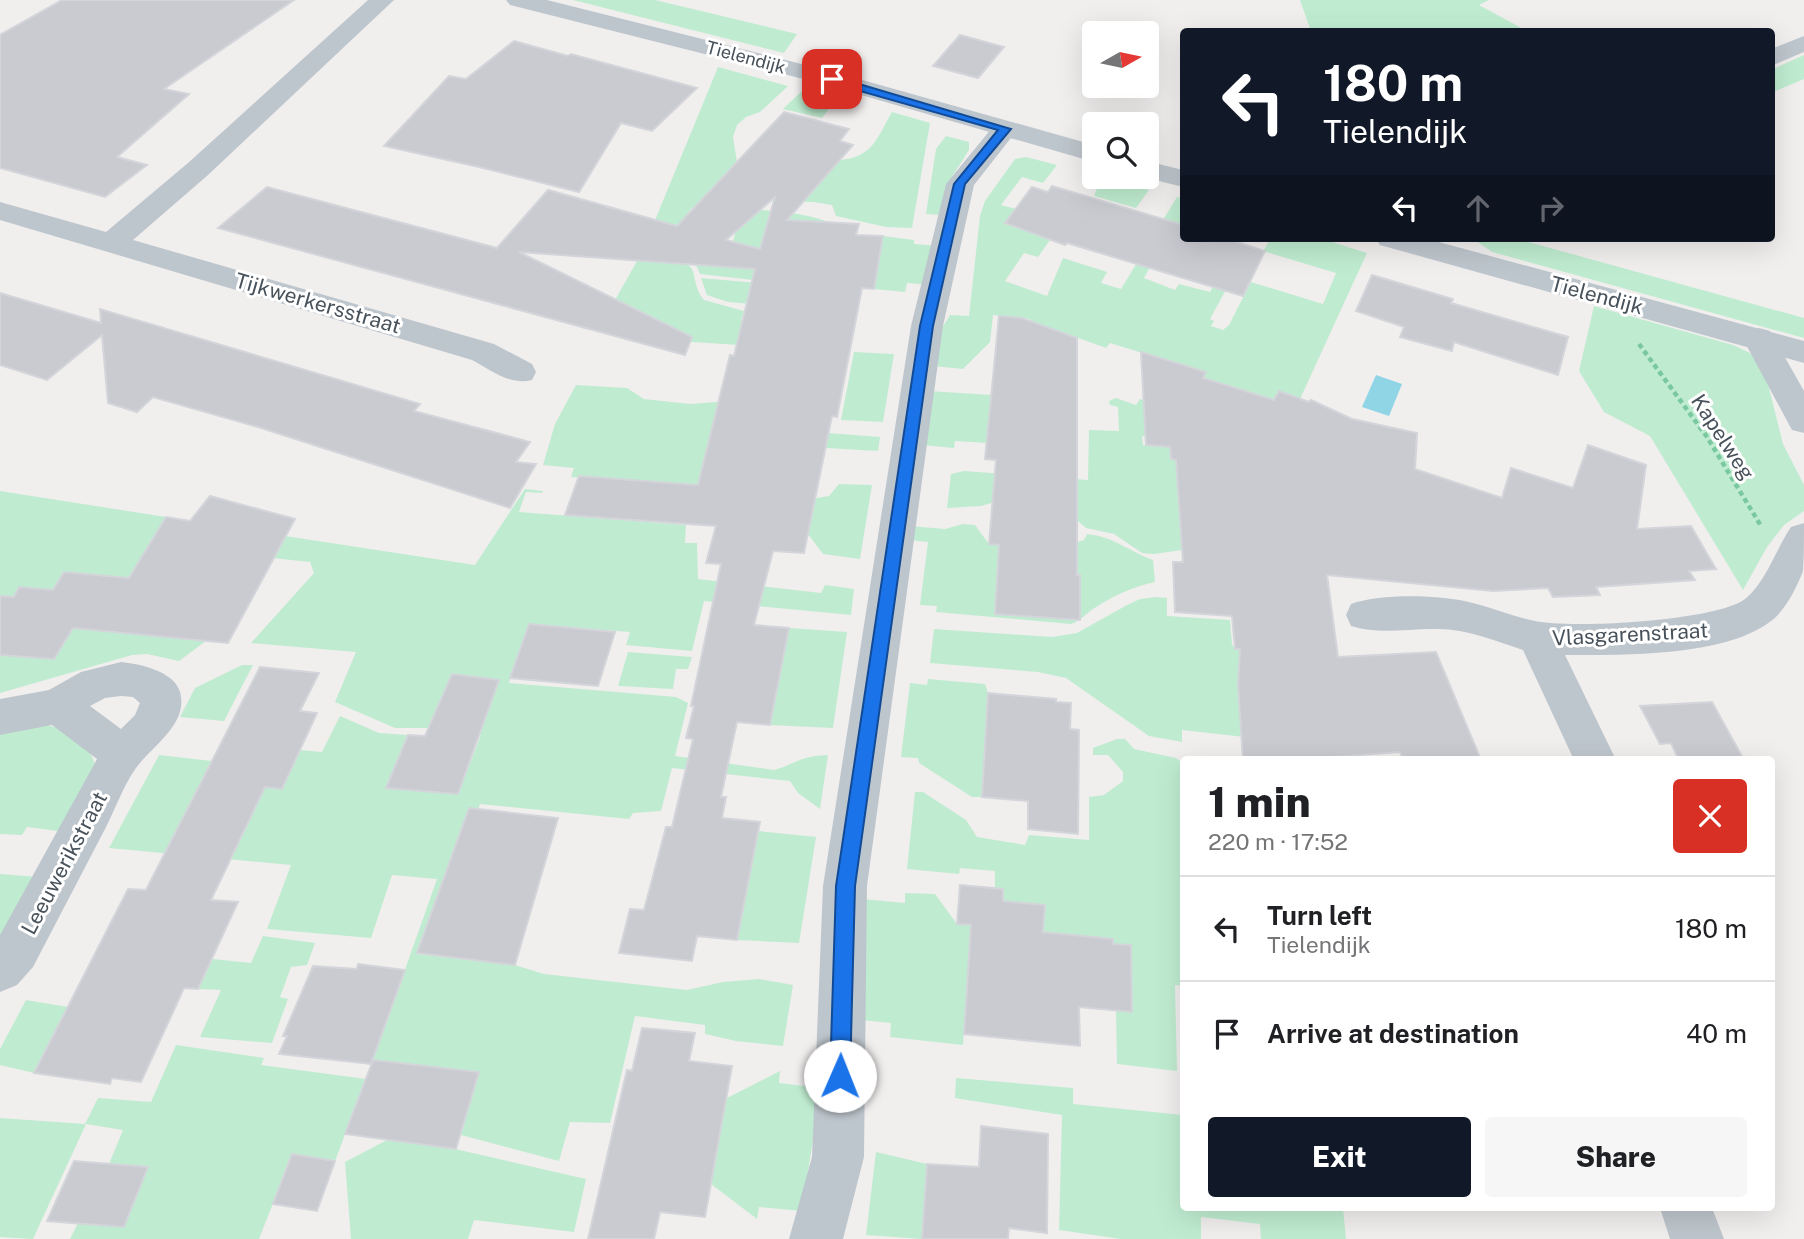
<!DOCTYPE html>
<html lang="en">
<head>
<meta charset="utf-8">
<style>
  body { margin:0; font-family:"Public Sans",sans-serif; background:#f6f6f6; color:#202124; height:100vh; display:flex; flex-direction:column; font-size:26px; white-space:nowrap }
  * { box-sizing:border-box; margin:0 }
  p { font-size:23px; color:#757577 }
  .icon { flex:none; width:38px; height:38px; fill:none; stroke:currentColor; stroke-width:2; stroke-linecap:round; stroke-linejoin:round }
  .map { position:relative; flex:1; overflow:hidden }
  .sheet { position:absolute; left:1180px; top:756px; width:595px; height:455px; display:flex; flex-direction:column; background:#fff; border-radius:7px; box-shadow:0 7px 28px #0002 }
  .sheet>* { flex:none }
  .guide { position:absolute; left:1180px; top:28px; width:595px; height:214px; border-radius:7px; box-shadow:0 7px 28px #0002; background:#111827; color:#fff; overflow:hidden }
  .needle { width:46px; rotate:81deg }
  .fabs { position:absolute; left:1082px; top:21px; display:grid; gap:14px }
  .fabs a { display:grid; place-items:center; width:77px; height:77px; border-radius:7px; background:#fff; box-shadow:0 7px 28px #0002; font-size:35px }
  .pin { position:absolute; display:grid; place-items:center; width:60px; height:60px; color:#fff; margin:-30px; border-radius:14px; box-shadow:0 4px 10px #0006 }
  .me { position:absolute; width:77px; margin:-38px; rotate:1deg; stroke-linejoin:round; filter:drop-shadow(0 0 5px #0008) }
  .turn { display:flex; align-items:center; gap:24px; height:147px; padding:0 28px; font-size:32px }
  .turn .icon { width:91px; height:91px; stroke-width:2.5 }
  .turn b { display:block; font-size:49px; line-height:60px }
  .lanes { display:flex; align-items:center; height:66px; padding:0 28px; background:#0003; justify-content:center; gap:35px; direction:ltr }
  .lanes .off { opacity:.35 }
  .round { display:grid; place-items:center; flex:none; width:74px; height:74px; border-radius:7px; background:#f6f6f6 }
  .overview { display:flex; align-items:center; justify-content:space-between; height:119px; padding:0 28px }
  h1 { font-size:42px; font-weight:800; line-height:52px }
  .primary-button { display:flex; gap:14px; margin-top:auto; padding:14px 28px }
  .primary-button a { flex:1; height:80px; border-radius:7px; background:#111827; color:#fff; font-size:28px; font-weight:800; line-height:80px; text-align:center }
  .primary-button a+a { background:#f6f6f6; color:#202124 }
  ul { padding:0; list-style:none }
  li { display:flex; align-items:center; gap:21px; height:105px; padding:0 28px; border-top:2px solid #e0e0e0 }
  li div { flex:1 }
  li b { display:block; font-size:26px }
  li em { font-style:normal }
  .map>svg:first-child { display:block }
</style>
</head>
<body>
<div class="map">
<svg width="1804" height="1239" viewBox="0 0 1804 1239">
  <rect width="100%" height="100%" fill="#f1eeee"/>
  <path fill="#bfecd0" d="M573,0H655L797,34L784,53Z
    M1300,0H1489L1479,5L1527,31H1311Z
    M1804,55V79L1771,93V70Z
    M718,67L788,86L760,112L746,117L737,125L733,137L737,162L724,175L737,180L692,208L687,214V227L651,230Z
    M803,90L837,98L822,118L783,109Z
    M892,112L930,123L912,228L886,227L836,216L832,205L813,202L762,201L806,169L828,174L840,160C873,157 877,138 892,112Z
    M946,136L969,142V150L948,183L942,215L926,214L936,149Z
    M1026,157L1057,165L1043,183L1022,177L1001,205L1016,209L1006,223L1050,240L1038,257L1024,253L1005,281L1047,296L1063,258L1107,272L1101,283L1121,289L1177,197L1183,199V225L1174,223L1144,278L1175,290L1179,284L1210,292L1221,271L1234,275L1210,319L1214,321L1211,326L1223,330L1229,325L1251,282L1323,304L1336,273L1263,251L1271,238H1319L1367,253L1300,399L1280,391L1271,406L1272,445L1142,436L1143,445L1170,447L1171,459L1205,462L1182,550L1154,554L1142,553L1114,534L1086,528L1071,515L1001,500L981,506L947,508L951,474L964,471L1088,480L1089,430L1119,431L1118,407L1110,405L1109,401L1116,398L1136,405L1140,399L1163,407L1160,365L1162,359L1110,343L1106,348L1070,335L1061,350L1030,337V319L993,315L990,342L963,369L933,366L936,338L950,315L969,316L980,216L985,201L1015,159Z
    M1121,182L1149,190L1136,208L1094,196L1097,188Z
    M736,207C768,212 797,210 828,222L824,238L753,280L700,274L696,265L725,266L736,231Z
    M883,236L914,240V244L939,246L933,285L907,283L905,292L874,289Z
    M1472,238H1514L1804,318V338L1492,252Z
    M646,245C655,249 688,261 692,269C696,279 695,290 704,300L744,311L741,320L747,321L740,345L692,342L664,324L605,318Z
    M701,278L770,284L765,305L728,302L707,295Z
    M1594,306L1733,345L1750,353L1760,364L1766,376L1783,444L1804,485V511L1784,525L1767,547L1743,590L1650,436L1604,412L1579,371Z
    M854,352L894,354L883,422L841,420Z
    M576,385L627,388L644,399L690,404L729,401L710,436L704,461L732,464L726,489L571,477L574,468L543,465L555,424Z
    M929,391L991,395L987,443L955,441L954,448L922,445Z
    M763,428L880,437L878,451L756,444Z
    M839,484L872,485L860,559L823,554L808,534L816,498L829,496Z
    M525,489L543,491L542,493L526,492L519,512L686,525L685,543H697L698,579L821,593L825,585L854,589L851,615L704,601L692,651L626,645L630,632L529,624L509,683L676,697L688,703L675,756L774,770C798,763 800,756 828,755L820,809L798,793L790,781L672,768L661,811L633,813L629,819L480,804L466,847H455L418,954L515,965L544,974L687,990L723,982L759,979L793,985L783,1046L736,1041L705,1034V1025L635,1016L610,1123L570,1122L559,1161L461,1135L479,1072L372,1061L370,1046L390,1012L437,879L392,875L371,938L267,929L291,865L109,848L159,755L212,761L180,824L265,787L282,789L300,750L322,752L340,716L379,733L408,735L387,788L459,792L481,735L436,728H395L335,702L356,652L251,643L314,573L310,562L272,558L148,635L206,641L179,661L147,654L132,655L0,693V655L54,659L105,576L64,572L53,590L20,587L14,597L0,596V491L166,517L136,567L226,527L475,565Z
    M963,524L975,525L989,544L999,545L996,614L1080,620V576L1076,575L1078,542L1084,540L1087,534C1115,537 1128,551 1153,560L1155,582C1132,587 1113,596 1093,609C1084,615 1082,620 1071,624L936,612L937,606L920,605L928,542L909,540L910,526L945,529Z
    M1157,597L1167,598V616L1230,620L1232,644L1235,649L1279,652L1293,666L1303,759H1274L1271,740L1182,730V742L1149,736L1066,678L1038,672L930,663L934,629L1052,637L1077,633L1127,605L1140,599Z
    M789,628L847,632L833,728L770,725Z
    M628,652L692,657L688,669H676L673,689L618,686Z
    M242,665H253L224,721L180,717L195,688Z
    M928,679L985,684L988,693L982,797H972L919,763L918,758L901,757L910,683L927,685Z
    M41,725C70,728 84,734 95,764L66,832L27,827L22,835L0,834V733Z
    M1117,739H1125L1134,749L1176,758L1181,762L1183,986L1175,985L1177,1071L1117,1064L1116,1010L1132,1011L1131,945L1113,944V939L1043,932L1045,905L1003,901V889L995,888V871L960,868L959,874L907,869L915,792H923L966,820L977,837L1025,845L1029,835L1089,840V797L1104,795L1123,781V772L1108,755H1093V748Z
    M758,831L816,837L799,943L737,940Z
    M0,874L38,877L0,940Z
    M905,893L935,894L957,924L971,925L963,1045L890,1037L891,1023L861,1020L862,899L905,903Z
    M263,936L315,943L307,965L291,967L280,997L288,999L272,1043L200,1037L221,990L198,989L213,959L251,963Z
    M26,1000L68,1007L34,1073L0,1065V1049Z
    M176,1045L264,1058L261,1065L366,1079L335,1161L292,1155L259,1239H70L78,1223L124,1227L148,1168L109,1164L123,1130L86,1124L33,1239L0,1237V1118L85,1124L98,1098L151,1102Z
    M780,1071L779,1083L821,1088L802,1211L759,1207L757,1219L711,1184L727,1098Z
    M956,1078L1073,1088V1104L1183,1115V1208H1343L1346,1239H1261L1260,1224L1201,1217V1239H1121L1059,1230L1062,1115L955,1098Z
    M387,1140L455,1149L586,1179L574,1232L474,1220L468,1239H351L345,1162Z
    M876,1152L927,1164L922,1239L866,1235Z"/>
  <path fill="#8fd5e6" d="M1376,375L1402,384L1389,416L1362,407Z"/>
  <path fill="#c9cbd1" stroke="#d3d5da" stroke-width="2" fill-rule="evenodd" d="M62,0H294L164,89L189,94L117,157L147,165L105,197L0,168V35Z
    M960,35L1004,47L978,78L933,66Z
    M514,41L568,56L571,54L697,88L652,131L621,123L579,192L479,167L384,146L449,76L466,79Z
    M784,112L849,129L840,141L853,145L787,220L859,224L856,235L883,236L874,289L862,288L837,417L832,416L804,553L773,551L754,625L789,628L770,725L737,722L721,797H726L722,818L760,822L737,940L697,936L692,961L619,953L630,909L644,910L666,827H672L693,739L686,738L694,706H691L721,564L706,563L716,526L565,515L579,476L698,485L730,355L734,356L755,269L519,252L692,337L685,355L218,228L267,187L497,248L548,190L677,226ZM775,197L760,249L726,240Z
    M1052,186L1183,225V238H1225L1265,251L1243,296L1067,243L1065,245L1005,223L1032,187L1048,192Z
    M1372,275L1453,299L1451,303L1568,337L1558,375L1454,342L1452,351L1400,337L1404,327L1356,311Z
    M0,293L101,323L100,309L420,404L414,411L530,442L516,462L536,464L510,508L258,427L153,397L137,412L108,403L102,335L47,380L0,365Z
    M999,316L1022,318L1077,338V575H1080V620L995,614L999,545L989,544L996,460L985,459Z
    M1141,352L1206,372L1203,378L1274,400L1279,391L1309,402L1311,400L1352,419L1417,433L1415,469L1502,498L1511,468L1573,488L1588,445L1646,465L1637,529L1691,526L1716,569L1689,571L1695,580L1596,587L1600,595L1553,597L1548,588L1493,591L1327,575L1338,657L1436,652L1481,760H1403L1400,752L1292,760H1243L1238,686L1240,649H1235L1232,616L1175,612L1173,562H1183L1176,460L1171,459L1170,447L1146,445Z
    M210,496L295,519L228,643L73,628L54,659L0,655V596L14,597L19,587L53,590L64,572L129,578L166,517L190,521Z
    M529,624L615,632L598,686L510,678Z
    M260,667L319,673L300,711L317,713L282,789L265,787L211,900L238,902L198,989L184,988L141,1082L112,1078L110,1084L34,1073L128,889L146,890Z
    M452,674L499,680L458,794L386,788L408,735L425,736Z
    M988,693L1056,699V702L1071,703L1070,729L1079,730L1078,834L1028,829V801L982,797Z
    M1712,702L1744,760H1679L1671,743L1660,744L1640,706Z
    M469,808L558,818L515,965L417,953Z
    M960,885L1003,889V901L1045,905L1043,932L1113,939V944L1131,945L1132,1012L1079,1007L1080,1046L964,1034L971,925L957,924Z
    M358,964L405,970L371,1064L279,1054L287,1036H283L313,966L357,969Z
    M642,1028L695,1033L689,1061L732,1066L705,1217L660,1212L654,1239H588L627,1070L632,1071Z
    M373,1060L479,1072L456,1149L345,1134Z
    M981,1126L1048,1134L1047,1233L1009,1228L1008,1239H922L927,1164L979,1167Z
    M292,1154L335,1161L317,1211L273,1204Z
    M74,1161L148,1167L124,1227L47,1221Z"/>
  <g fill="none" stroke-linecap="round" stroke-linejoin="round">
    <path stroke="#7ac8a0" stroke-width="4.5" stroke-dasharray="5 3.5" stroke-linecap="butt" d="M1639,344L1707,437L1761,526"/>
    <path fill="#bec6cd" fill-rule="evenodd" d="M368,0H394L208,175L133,240L494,344L532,364L536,372L532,380C510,386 491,370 472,360L0,220V202L106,232L188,163Z
      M1804,36V52L1771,66V49Z
      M1005,121L1014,123L1018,129L974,185L943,326L867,886L864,1157L843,1239H789L812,1157L823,886L911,326L946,184L996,123Z
      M1759,328L1770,331L1804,391V433L1792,430L1743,339L1748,331Z
      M1804,523C1804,537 1804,558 1803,571C1797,587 1785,611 1771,621C1725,657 1621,655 1565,655L1616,760H1574L1523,650C1496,641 1467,629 1438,629C1410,628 1379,635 1351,626L1346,615L1351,604C1383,593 1441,595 1473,603C1494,608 1514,617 1535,621C1571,629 1716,621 1745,599C1766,582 1776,549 1791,527Z
      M121,662C140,664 174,671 180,692C189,724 152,746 136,768C123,786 115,810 105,829C81,875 57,921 33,967L17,985L0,992V935L97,759L52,725L0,735V699L49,690L81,672ZM121,696L133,697L140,703L135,715L121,729L90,706L105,698Z
      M1660,1208H1712L1724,1239H1670Z"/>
    <path fill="#bec6cd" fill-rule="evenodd" d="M506,0H547L841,74L1094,145V162L823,84L510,5Z
      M1146,161L1183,170V187L1143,177H1146Z
      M1375,238H1424L1804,341V363L1380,245Z"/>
  </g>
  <path fill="#1a73e8" stroke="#114b97" stroke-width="2" d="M832,76L1011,129L965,184L933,326L855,886L850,1076L847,1083L840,1086L833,1083L830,1076L836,886L920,326L954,184L998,130L828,82L826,79Z"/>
  <g text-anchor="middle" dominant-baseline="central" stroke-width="6" stroke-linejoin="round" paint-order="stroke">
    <g font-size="18" fill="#48525b" stroke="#fff">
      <text transform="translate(746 57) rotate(15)">Tielendijk</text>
    </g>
    <g font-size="21" fill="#48525b" stroke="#fff">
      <text transform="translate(1597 295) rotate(15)">Tielendijk</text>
      <text transform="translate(318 303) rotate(16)">Tijkwerkersstraat</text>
      <text transform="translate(1723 437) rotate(57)">Kapelweg</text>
      <text transform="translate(1630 634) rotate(-3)">Vlasgarenstraat</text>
      <text transform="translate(64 863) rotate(-62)">Leeuwerikstraat</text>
    </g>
  </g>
</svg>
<div class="fabs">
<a><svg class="needle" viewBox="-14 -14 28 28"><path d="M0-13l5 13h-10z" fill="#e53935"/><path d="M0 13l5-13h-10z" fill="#757577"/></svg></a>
<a><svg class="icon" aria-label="search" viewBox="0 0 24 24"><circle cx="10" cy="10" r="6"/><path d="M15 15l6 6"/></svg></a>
</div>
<div class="pin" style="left:832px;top:79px;background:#d93025"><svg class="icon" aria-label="arrive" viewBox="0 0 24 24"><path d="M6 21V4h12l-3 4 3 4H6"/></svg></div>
<svg class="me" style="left:840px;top:1076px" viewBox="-20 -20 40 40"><circle r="19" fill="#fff"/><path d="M0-13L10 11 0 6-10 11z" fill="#1a73e8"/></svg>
<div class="guide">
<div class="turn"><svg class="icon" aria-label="left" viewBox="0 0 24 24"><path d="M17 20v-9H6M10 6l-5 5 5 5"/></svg><div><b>180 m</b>Tielendijk</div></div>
<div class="lanes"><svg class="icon" aria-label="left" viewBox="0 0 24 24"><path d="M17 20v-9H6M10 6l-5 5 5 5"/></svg><svg class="icon off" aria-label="ahead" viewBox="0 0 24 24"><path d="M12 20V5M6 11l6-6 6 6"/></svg><svg class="icon off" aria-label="right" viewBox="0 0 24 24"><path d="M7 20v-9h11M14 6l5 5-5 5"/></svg></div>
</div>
<section class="sheet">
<div class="overview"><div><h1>1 min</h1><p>220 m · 17:52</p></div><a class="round" style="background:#d93025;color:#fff"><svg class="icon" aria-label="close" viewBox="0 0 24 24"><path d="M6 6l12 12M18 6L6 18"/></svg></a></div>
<ul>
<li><svg class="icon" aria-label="left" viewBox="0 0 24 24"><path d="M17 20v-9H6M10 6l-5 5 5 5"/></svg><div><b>Turn left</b><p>Tielendijk</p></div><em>180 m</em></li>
<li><svg class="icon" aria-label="arrive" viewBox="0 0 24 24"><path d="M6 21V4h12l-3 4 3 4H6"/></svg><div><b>Arrive at destination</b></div><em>40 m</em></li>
</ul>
<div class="primary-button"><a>Exit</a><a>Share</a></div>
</section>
</div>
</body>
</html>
